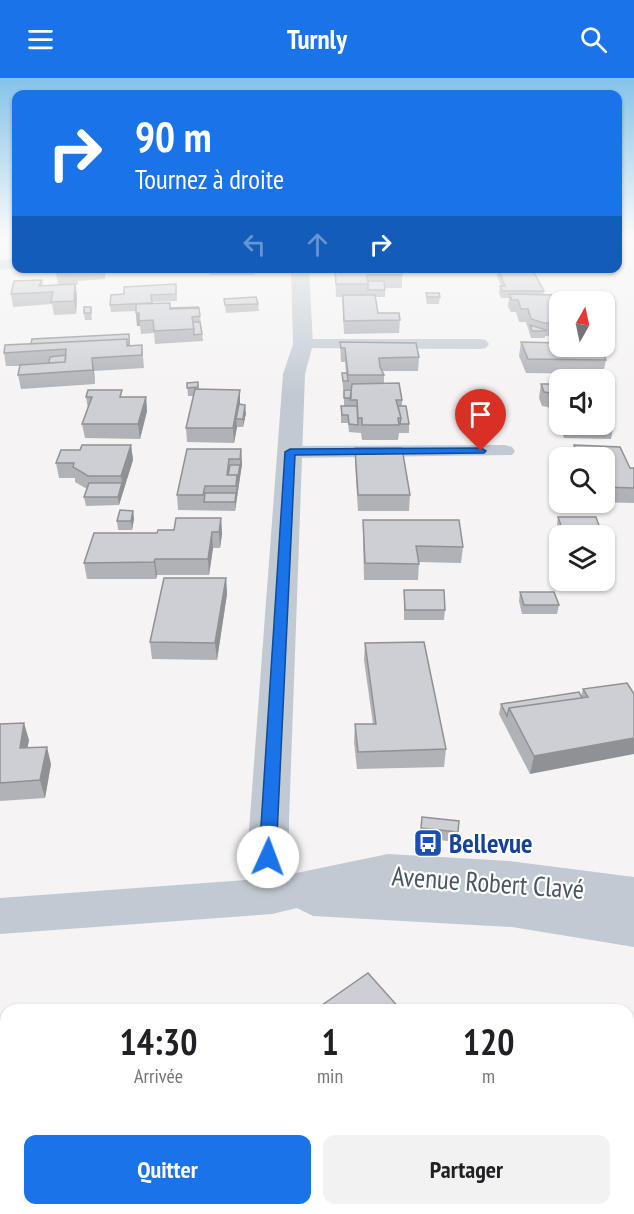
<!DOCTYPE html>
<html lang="fr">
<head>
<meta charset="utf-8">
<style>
  body { margin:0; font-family:"PT Sans Narrow",sans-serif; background:#f2f2f2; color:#202124; height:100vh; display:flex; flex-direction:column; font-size:22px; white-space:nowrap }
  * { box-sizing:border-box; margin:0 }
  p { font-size:20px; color:#757577 }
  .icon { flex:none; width:33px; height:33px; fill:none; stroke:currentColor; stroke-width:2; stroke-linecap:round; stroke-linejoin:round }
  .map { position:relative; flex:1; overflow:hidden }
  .drawer { position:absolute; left:0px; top:926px; width:634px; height:212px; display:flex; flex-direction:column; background:#fff; border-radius:18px 18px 0 0; box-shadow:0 2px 4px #0004 }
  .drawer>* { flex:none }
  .banner { position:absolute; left:12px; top:12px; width:610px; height:183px; border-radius:12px; box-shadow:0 2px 4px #0004; background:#1a73e8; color:#fff; overflow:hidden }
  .needle { width:39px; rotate:9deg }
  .controls { position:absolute; left:549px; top:213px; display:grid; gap:12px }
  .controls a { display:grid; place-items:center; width:66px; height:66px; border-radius:12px; background:#fff; box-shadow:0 2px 4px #0004; font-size:30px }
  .pin { position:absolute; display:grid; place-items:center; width:51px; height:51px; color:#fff; margin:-62px -26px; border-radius:50% 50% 50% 0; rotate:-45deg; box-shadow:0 0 6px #0007 }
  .pin .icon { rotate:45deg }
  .me { position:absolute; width:66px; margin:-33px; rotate:2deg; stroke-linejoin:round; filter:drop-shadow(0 0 4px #0008) }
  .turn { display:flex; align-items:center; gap:21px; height:126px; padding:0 24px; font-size:27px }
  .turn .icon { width:78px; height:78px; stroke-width:2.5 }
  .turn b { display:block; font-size:42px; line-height:51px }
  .lanes { display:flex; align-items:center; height:57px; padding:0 24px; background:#0003; justify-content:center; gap:30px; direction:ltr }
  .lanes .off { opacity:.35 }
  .eta { display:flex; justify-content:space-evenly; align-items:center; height:102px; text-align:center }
  .eta b { font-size:36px; font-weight:700; line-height:42px }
  .cta { display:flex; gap:12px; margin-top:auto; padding:12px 24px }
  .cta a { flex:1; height:69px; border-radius:12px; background:#1a73e8; color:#fff; font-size:24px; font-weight:700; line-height:69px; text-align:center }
  .cta a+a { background:#f2f2f2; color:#202124 }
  header { display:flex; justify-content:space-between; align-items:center; height:78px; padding:0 24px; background:#1a73e8; color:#fff; font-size:27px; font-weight:700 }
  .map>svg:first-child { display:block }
</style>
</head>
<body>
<header><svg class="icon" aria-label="menu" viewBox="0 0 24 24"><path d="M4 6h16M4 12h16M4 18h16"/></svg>Turnly<svg class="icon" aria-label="search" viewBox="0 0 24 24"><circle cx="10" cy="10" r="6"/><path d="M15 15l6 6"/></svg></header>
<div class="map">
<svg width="634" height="1136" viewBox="0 0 634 1136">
  <rect width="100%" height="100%" fill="#f5f3f3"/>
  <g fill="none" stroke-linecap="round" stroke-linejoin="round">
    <path fill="#c1cad2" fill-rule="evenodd" d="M293,191V190L471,191L464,195H300Z
      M303,261H480L486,262L489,266L486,270L480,271L297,270L294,266L297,262Z
      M505,367L512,369L515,373L512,377L290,380L283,378L280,374L283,370L290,368Z"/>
    <path fill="#c1cad2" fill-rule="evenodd" d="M16,180V190L0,192V182Z
      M291,190H309L313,266L305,296L289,742V779L293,818L287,830L272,836L257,830L251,818L247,779L283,296L293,266Z"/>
    <path fill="#c1cad2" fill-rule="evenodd" d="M388,776L509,783L634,799V869L512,849L313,838L297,830L272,836L0,856V820L272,800Z"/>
  </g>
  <path fill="#b0b2b7" d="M57,190H105V201L78,203V206L76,207L77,218L76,236L54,237L52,226L13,229L11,216L42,202L43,208L58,207L56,195Z
    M254,190V197H210L209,191Z
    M335,190L402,197V210H385V219H375L378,235L400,242L399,255L344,256L342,219H336Z
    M498,191L544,213L543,217L560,226V258H545V260H531L526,244H519L516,234H511L508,229L509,220H501L499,215L500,208H501L497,198Z
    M176,206L177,223L152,224V226L200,238L203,263L155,266L154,255L141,256L140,248H137L136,233L111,234L110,227L124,216Z
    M426,215L440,219L439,226H427L426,222Z
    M224,221L258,226L259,233L226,235Z
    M91,229L92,242H85L84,235Z
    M129,256L130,268L142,267L144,290L94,293L95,306L21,311L18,297L20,288H6L4,275L31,266Z
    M340,264L419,279L418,293H382L384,297V305L402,322V328L409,346V355H399L398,362H362L361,355L349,354L348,345H341V328H344V312H351V311H343L342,295H346L345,284H341Z
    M521,264L606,282L603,296L526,295L519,278Z
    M198,304L199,311L240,326L246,335L243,349H237L234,365L187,364L186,350L194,318H188L187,305Z
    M541,306H560V346H604V326L614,346L611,361L564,360L559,345H556L548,329L542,328L539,320Z
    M604,309L607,314L604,326Z
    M86,319H146L147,333L140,361L85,360L82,346L88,331Z
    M131,367L133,382L119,427L86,428L84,419L87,411L75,404V400H59L56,385L80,372Z
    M574,367L620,369L630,390H634V425L587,424H604V380H572Z
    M355,370L410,417L409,433H358L355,385Z
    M241,371L242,386L235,433L178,432L177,417Z
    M133,433L134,441L132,452H118L117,443Z
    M558,439L602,456V458H560L557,447Z
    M221,440L222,456L220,470H213L209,497H157L156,501H87L84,485L157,455Z
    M363,442L463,469L461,485L419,484L418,502H364L363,458Z
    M226,500L227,516L217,582L152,581L150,564Z
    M404,512L445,532L444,542H404Z
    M520,514L559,527L557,536H522L519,523Z
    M365,565L446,671L444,689L357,691L354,664L355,646H373L364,582Z
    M627,605L530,696L499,636L501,626L581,618L583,611Z
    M0,646L29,662L27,670L51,686L45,720L0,723Z
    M422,739L458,754L457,764L420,760Z
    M634,969V1082L628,1076V973Z
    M72,1131H193L191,1136H74Z
    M381,1131H544L549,1136H385Z"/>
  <path fill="#909195" d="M75,206L77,218L76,236L74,223Z
    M136,235H139L140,248H137Z
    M92,280L94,293L95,306L93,292Z
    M240,312V326L236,341L237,349L234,365L233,350Z
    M146,319L147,333L140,361L138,346Z
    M245,327L246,335L243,349V341Z
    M131,367L133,382L119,427L118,419L122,405L121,398Z
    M241,371L242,386L235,433V424L236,415L237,397L240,387Z
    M133,433L134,441L132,452L131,443Z
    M221,440L222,456L220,470L219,454Z
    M212,454L213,470L209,497L208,481Z
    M155,481L157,497L156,501L154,484Z
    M226,500L227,516L217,582L215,565Z
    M24,645L29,662L24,688L20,670Z
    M634,660V676L530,696L534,678Z
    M47,669L51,686L45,720L40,702Z
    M121,1131H127L128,1136H113Z
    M173,1131H193L191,1136H166Z"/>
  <path fill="#cdcfd5" stroke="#909195" stroke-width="1.5" d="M57,190H77L76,191V194L56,195Z
    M335,190H401L402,197H367L368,206H336Z
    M498,191H532L544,213H502L500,208H505Z
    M42,202L39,208L75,206L74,223L51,224L53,214L11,216L14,203Z
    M368,203H384L385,212H368Z
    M176,206V216L151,217L152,225L110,227L111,217L124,216V209Z
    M426,215H439L440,219H427Z
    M509,216L556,217L560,226V245H544L531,241L528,231H521L518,222H512Z
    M343,217H375L378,235H399L400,242L344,243Z
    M256,219L258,226L225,227L224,221Z
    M170,225V231L199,230L200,238L192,239L194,251L154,253L153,242L139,243V235H136V226Z
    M84,229H91V235H84Z
    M198,229V230L170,231V230Z
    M193,244H200L202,256L194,257Z
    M530,247L546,252V253H532Z
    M129,256V267H127V261L31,266L32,261Z
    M127,261V268L142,267V277L92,280L93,292L18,297L20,287L65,284L66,271L4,275L5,267Z
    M340,264L416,265L419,279L379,280L380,289L384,297H348L345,270H341Z
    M521,264L560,265V268H600L606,282L528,281Z
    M66,277L65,284L49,285L50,279Z
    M342,295H347L348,303H343Z
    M198,304V309L187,310V305Z
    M399,305L402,322H396L401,340H398L399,347H362V340H358L357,322H350L352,306Z
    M541,306H560V330H558L550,315L544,314Z
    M195,311L240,312L233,350H186Z
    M88,312H122L120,319H146L138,346H82L92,319H86Z
    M344,312H351V320H344Z
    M239,326L245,327L243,341H236Z
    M604,326L614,346H604Z
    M341,328H357L358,347L349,346L348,337H342Z
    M398,328H406L409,346H400L401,340Z
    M82,367H131L121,398H88L73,389L74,385H56L61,372H80Z
    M574,367L620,369L630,390H634V410L604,409V380H579Z
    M355,370H402L410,417H358Z
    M187,371H241L240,381H229L227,397H237L236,408H205L203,417H177Z
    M230,387H240L237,404V397H228Z
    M89,405H122L118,419H84Z
    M205,415H236L235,424H204Z
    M120,432L133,433L131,443H117Z
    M558,439H596L602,456H564Z
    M176,440H221L219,454H212L208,481H155L154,484L84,485L94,455H157L158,452H174Z
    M363,442H459L463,469L416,468L419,486L365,485Z
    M164,500H226L215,565L150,564Z
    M404,512H444L445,532H405Z
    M520,514H554L559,527H524Z
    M424,564L446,671L358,674L355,646H376L365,565Z
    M627,605L634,616V660L534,678L509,630L588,619L583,611Z
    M579,614L582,620L509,630L507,638L501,626Z
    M24,645L20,670L47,669L40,702L0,705V646Z
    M422,739L459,743L458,754L421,750Z
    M368,895L401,932H315Z
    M634,969V1059L628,1053V973Z
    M74,1131H121L113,1136H76Z
    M128,1131H173L166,1136H131Z
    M394,1131H544L549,1136H398Z"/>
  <linearGradient id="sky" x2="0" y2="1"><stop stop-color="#85c3ea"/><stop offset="0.5" stop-color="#fafafa"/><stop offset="1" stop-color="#fafafa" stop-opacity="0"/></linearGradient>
  <rect width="634" height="316" fill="url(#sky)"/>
  <path fill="#1a73e8" stroke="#114b97" stroke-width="1.5" d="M481,370L486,373L484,375L295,377L276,779L274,784L268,786L262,784L259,779L285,374L290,371Z"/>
  <defs>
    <g id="bus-square" transform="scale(1.5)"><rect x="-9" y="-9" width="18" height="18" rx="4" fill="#1a4fb4" stroke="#fff"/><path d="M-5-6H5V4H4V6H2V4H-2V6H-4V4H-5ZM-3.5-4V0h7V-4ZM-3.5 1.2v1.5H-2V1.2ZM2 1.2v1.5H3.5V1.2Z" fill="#fff"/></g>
  </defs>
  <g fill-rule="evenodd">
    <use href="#bus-square" x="428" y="765"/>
  </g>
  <g text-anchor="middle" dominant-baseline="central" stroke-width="4.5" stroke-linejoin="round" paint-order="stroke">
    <g font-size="27" font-weight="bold" fill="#164399" stroke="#fff" text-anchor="start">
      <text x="449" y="765">Bellevue</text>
    </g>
    <g font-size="27" fill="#4a5661" stroke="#fff">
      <text transform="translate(488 804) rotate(4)">Avenue Robert Clavé</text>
    </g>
  </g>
</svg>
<div class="controls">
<a><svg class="needle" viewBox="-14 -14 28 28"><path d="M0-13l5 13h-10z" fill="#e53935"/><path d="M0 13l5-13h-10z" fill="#757577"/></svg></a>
<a><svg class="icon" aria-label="sound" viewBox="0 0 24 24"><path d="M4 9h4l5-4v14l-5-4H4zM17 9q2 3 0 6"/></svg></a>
<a><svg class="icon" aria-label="search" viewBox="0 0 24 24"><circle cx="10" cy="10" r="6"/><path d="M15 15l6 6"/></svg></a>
<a><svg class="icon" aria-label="layers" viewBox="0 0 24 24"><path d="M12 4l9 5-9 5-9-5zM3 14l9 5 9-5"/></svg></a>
</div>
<div class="pin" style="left:481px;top:373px;background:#d93025"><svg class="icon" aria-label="arrive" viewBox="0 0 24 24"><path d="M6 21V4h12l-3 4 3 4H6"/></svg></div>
<svg class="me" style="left:268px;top:779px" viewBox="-20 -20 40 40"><circle r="19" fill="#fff"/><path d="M0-13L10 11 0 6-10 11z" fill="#1a73e8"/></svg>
<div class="banner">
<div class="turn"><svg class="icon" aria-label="right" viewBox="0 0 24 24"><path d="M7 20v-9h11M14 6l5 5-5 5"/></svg><div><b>90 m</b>Tournez à droite</div></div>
<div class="lanes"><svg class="icon off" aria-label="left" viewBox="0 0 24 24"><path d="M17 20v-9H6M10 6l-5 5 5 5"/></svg><svg class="icon off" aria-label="ahead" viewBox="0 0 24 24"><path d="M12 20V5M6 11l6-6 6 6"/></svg><svg class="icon" aria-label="right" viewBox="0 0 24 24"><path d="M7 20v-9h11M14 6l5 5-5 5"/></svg></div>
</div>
<section class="drawer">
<div class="eta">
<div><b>14:30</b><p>Arrivée</p></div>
<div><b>1</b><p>min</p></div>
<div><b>120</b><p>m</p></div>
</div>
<div class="cta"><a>Quitter</a><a>Partager</a></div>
</section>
</div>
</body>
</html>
